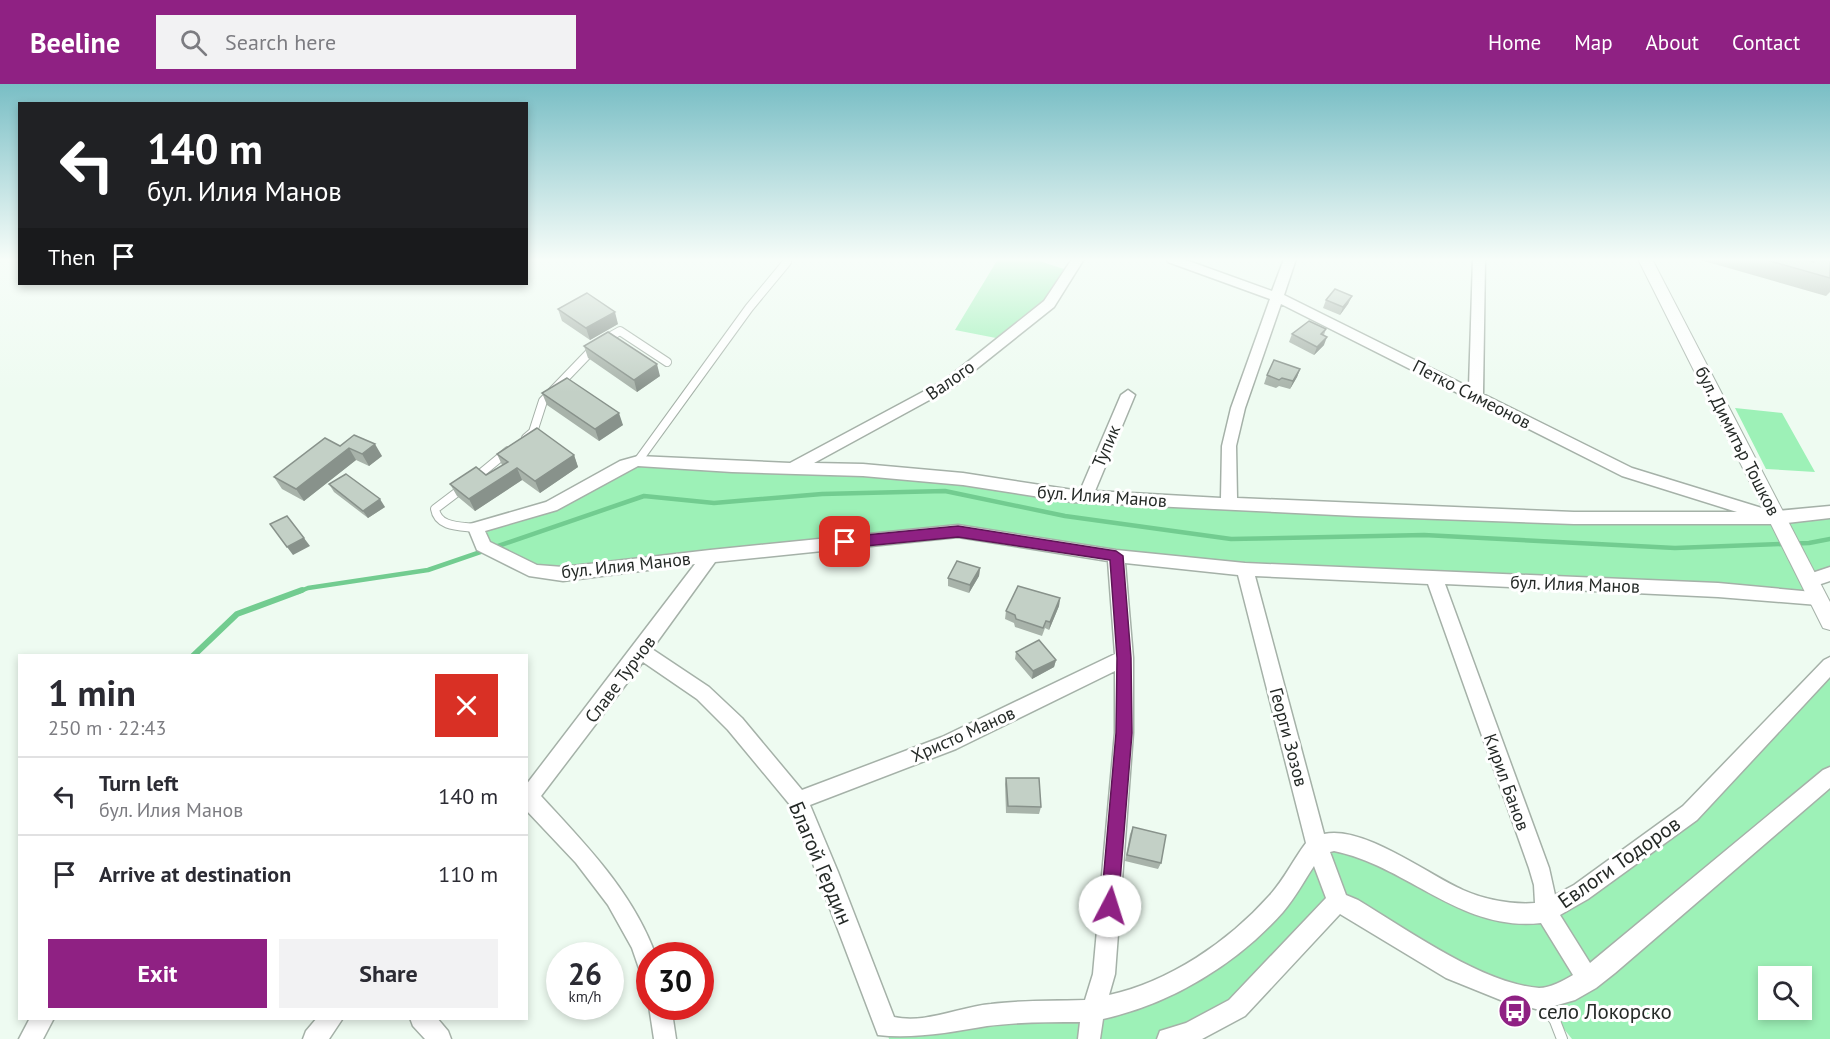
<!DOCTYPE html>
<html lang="en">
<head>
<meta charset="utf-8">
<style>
  body { margin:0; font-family:"PT Sans",sans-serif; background:#f2f2f3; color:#2b2b33; height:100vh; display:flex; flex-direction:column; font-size:22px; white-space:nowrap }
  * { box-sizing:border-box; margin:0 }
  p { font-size:20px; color:#7c7c81 }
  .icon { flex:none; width:33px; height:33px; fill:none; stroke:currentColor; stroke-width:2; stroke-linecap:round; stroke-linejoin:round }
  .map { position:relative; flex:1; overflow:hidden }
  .drawer { position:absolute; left:18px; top:570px; width:510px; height:366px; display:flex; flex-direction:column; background:#fff; border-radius:0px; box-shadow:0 3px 9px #0003 }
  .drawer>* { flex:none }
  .guide { position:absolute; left:18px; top:18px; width:510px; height:183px; border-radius:0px; box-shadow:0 3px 9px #0003; background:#202124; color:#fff; overflow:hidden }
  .tools { position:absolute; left:1758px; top:882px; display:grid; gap:12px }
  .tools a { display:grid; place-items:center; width:54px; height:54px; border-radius:0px; background:#fff; box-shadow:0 3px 9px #0003; font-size:30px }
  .speed { position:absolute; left:546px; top:858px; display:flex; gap:12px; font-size:30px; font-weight:700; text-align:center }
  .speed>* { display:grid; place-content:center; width:78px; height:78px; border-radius:50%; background:#fff; box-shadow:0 3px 9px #0003; line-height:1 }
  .speed small { font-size:15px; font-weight:400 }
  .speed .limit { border:9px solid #d22; background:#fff; color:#111 }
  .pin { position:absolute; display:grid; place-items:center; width:51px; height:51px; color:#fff; margin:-26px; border-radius:12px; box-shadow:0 3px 9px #0006 }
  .me { position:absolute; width:66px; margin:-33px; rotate:5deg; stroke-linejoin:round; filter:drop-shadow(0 0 4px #0008) }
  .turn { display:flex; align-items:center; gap:21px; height:126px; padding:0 30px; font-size:27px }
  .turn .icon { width:78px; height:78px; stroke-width:2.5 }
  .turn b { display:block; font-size:42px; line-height:51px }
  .then { display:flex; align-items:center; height:57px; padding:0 30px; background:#0003; gap:12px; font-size:22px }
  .round { display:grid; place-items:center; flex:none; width:63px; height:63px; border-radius:0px; background:#f2f2f3 }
  .head { display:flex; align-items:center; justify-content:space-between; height:102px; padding:0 30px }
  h1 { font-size:36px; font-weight:600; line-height:45px }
  .cta { display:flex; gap:12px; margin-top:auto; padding:12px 30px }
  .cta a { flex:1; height:69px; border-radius:0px; background:#8f2183; color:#fff; font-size:24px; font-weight:600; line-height:69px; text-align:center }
  .cta a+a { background:#f2f2f3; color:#2b2b33 }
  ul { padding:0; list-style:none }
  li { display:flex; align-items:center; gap:18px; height:78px; padding:0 30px; border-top:2px solid #e1e1e2 }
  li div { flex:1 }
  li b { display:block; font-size:22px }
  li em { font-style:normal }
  header { display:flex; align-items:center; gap:36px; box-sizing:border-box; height:84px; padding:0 30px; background:#8f2183; color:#fff }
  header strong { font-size:28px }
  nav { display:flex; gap:33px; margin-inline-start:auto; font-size:21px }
  .search { width:420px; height:54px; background:#f2f2f3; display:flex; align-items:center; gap:15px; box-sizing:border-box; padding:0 21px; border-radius:0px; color:#7c7c81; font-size:22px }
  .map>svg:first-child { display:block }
</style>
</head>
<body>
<header>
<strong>Beeline</strong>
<div class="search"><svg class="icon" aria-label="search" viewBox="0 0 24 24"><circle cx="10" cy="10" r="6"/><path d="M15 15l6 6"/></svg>Search here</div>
<nav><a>Home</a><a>Map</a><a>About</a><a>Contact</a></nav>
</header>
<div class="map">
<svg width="1830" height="955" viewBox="0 0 1830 955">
  <rect width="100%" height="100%" fill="#eefbf1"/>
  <path fill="#9df1b7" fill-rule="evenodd" d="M998,175H1033L1064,185L1049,212L996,254L955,246Z
    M1735,324L1782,329L1815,388L1766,385Z
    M625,381L794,383L1042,409L1574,434L1830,428V490L1810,497L1818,514L1245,485L984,450L535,487L483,462L476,444L537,428Z
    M1830,581V955H1572L1540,915L1503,906L1338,819L1237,924L1168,955H889L886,943L1093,926L1194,887L1334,757L1431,798L1527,830L1639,767ZM1768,892H1802V926H1768Z"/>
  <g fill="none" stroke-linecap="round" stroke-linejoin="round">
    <path stroke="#72cc90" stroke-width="4.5" d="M298,508L308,504L428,486L644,412L714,419L822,410L945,407L1065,432L1231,455L1424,451L1675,464L1809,459L1830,455"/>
    <path stroke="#72cc90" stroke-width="6" d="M193,572L237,530L302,506"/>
    <g stroke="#a5b1a8" stroke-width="10">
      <path id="service-far1" d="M604,256L620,247L667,278
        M526,354L533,348L543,317L594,264
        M638,377L749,224L787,178
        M474,395L508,367
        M464,403L435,425C438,444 461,442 476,444"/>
    </g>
    <g stroke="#a5b1a8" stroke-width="12">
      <path id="service" d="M1541,916L1555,937L1562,955"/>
    </g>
    <g stroke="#a5b1a8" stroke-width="3">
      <path id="minor" d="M1072,175H1084L1054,223L955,302L814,379L863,380L963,389L1080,407L1121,311L1128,306L1135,311L1095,407L1221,414L1222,362L1231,324L1270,215L1168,178L1166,175H1183L1272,207L1284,175H1296L1284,211L1469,303L1473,175H1485L1483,310L1632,384L1765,425L1766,428L1830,422V434L1777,440H1574L1356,432L1072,418L963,401L863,392L732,388L638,382L557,426L485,447L490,458L537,481L563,483L710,466L958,441L1116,466L1245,479L1718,499L1824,509L1826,514L1824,519L1818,521L1718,513L1445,500L1549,784L1555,811L1574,801L1683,722L1824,576L1830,573V593L1697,736L1588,815L1560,831L1590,879L1823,686L1830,683V704L1615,889L1596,904L1575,916L1540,926L1503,917L1446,894L1340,830L1245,932L1202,955H1157L1160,947L1186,939L1229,916L1326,814L1314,782C1304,797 1295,814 1283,828C1237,880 1171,920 1103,935L1100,955H1078L1080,938C1049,938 1018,938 987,942C953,948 913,955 878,951L791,722L728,646L697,615L643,578L541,712C586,761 633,808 656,872H650V896L642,893L632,864L608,821L576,779L526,726V701L695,480L563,497L529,492L477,466L468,444L470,440L546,418L620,377L638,372L790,379L945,296L1044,217ZM1281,220L1622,392L1737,428H1574L1237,414L1236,362L1245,324ZM958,453L1108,477L1115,570L942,653L802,706L742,634L709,603L652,565L715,478ZM1125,479L1238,491L1306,759C1293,776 1284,796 1269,812C1228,858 1169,898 1109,911L1115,890L1133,649V574ZM1255,492L1428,500L1529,784L1534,801L1535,819C1512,821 1483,815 1463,806C1427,790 1363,741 1324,750ZM1115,587V649L1093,890L1085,916C1053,917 1023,916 991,920C959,923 926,940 894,933L838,788L810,721L956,665ZM1334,767C1408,782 1460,848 1541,839L1573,891C1563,897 1550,904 1539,904C1483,900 1406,845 1358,816L1346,811L1330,768Z
        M1830,483V497L1809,504L1803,502L1801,497L1803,492Z
        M650,920V922H671L676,955H654L649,922Z
        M30,934H54L43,955H19Z
        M317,934H343L329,955H303L306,947Z
        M410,934H437L448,947L451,955H425L413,942Z"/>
    </g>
    <g stroke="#a5b1a8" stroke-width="2">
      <path id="tertiary" d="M1638,175H1652L1830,518V546L1823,544Z"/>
    </g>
    <use href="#service-far1" stroke="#fff" stroke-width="8"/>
    <use href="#service" stroke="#fff" stroke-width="10"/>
    <use href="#minor" fill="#fff" fill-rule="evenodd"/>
    <use href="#tertiary" fill="#fff" fill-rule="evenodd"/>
  </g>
  <path fill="#a8b3aa" d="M1697,175H1830V208L1826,212Z
    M1352,212L1348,220L1340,231L1323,224L1326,216Z
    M558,225L618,240L590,256L562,237Z
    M1326,245L1324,251V261L1314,271L1289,258L1292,250Z
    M584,262L660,292L637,308L588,274Z
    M1300,285L1297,293L1290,305L1279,302L1276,304L1264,300L1267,291Z
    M542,309L623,341L599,357L547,321Z
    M340,362L382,372L369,382L356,376L304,417L282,405L274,393Z
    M497,370L574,371L578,383L540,409L522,396L475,427L457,412L450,400L486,391L502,381Z
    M329,400L385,423L368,434L334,408Z
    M980,484L979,492L969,509L948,502V494Z
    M1060,514L1059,522L1049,546L1045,544L1042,552L1015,543L1014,539L1005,535L1006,527Z
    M1016,568L1056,576L1054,583L1032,595L1015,575Z
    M1006,694L1041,723L1039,730L1006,729L1005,700Z
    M1133,743L1161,779L1158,785L1125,777L1130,750Z"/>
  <path fill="#88928b" d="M1352,212L1348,220L1340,231L1343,223Z
    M615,228L618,240L590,256L586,244Z
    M1327,253L1324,261L1314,271L1317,263Z
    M657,280L660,292L637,308L634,296Z
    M1300,285L1297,293L1290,305L1293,297Z
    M619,329L623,341L599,357L595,345Z
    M375,360L382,372L369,382L362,370Z
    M349,364L356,376L304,417L296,405Z
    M574,371L578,383L540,409L535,397Z
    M517,384L522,396L475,427L469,415Z
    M380,415L385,423L368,434L363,427Z
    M304,454L310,462L293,471L287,463Z
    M980,484L979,492L969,509L970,501Z
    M1060,514L1059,522L1049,546L1050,538Z
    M1056,576L1054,583L1032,595L1033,587Z"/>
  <path fill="#c3d0c6" stroke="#88928b" stroke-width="1.5" d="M1763,175H1803L1814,178L1815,175H1830V194Z
    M1335,205L1352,212L1343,223L1326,216Z
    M587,209L615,228L586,244L558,225Z
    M1309,237L1326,245L1321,250L1327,253L1317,263L1292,250Z
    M608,248L657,280L634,296L584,262Z
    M1274,276L1300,285L1293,297L1282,294L1279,296L1267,291Z
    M567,294L619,329L595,345L542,309Z
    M537,344L574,371L535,397L517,384L469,415L450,400L476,383L486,391L508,378L497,370Z
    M354,351L375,360L362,370L349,364L296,405L274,393L325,354L340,362Z
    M346,390L380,415L363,427L329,400Z
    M287,432L304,454L287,463L270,440Z
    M957,477L980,484L970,501L948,494Z
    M1018,502L1060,514L1050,538L1046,537L1043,544L1016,535L1015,531L1006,527Z
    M1039,556L1056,576L1033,587L1016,568Z
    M1006,694H1039L1041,723L1008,722Z
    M1133,743L1166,751L1161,779L1127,771Z"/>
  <linearGradient id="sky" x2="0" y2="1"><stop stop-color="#79bec5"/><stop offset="0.57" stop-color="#f7fdf9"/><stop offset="1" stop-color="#f7fdf9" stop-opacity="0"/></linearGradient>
  <rect width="1830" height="308" fill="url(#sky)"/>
  <path fill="#8f2183" stroke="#5d1555" stroke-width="1.5" d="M958,442L1116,467L1123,472L1131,574L1132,649L1118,822L1116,829L1110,831L1103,829L1101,822L1116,649L1117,574L1110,476L958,453L845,464L839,458L845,453Z"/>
  <defs>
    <g id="bus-disc" transform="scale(1.725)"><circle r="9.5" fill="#8f2183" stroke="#fff"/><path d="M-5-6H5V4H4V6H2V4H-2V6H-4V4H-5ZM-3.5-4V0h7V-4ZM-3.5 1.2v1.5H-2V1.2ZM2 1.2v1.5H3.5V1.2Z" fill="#fff"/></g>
  </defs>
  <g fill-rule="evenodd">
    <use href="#bus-disc" x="1515" y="927"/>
  </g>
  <g text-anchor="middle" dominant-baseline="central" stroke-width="6" stroke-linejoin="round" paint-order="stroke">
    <g font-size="18" fill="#252a27" stroke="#fff">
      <text transform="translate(950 296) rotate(-35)">Валого</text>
      <text transform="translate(1472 310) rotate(27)">Петко Симеонов</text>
      <text transform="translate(1738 357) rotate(63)">бул. Димитър Тошков</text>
      <text transform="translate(1106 362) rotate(-67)">Тупик</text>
      <text transform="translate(1102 412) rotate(4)">бул. Илия Манов</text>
      <text transform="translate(626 481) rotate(-6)">бул. Илия Манов</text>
      <text transform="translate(1575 500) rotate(2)">бул. Илия Манов</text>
      <text transform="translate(620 595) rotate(-53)">Славе Турчов</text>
      <text transform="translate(963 650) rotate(-24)">Христо Манов</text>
      <text transform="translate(1289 653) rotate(75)">Георги Зозов</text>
      <text transform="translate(1507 698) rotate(70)">Кирил Банов</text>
    </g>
    <g font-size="21" fill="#252a27" stroke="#fff">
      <text transform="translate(1619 778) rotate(-35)">Евлоги Тодоров</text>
      <text transform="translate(821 779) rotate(67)">Благой Гердин</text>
    </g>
    <g font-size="21" fill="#252a27" stroke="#fff" text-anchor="start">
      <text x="1538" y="927">село Локорско</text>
    </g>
  </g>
</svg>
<div class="tools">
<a><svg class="icon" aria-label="search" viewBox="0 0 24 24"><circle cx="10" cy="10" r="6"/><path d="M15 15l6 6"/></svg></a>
</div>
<div class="speed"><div>26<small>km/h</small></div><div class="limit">30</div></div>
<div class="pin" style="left:845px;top:458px;background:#d93025"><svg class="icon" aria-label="arrive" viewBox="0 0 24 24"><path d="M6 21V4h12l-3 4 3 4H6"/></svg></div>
<svg class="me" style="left:1110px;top:822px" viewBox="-20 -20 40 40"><circle r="19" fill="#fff"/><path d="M0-13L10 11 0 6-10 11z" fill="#8f2183"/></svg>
<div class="guide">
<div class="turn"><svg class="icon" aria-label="left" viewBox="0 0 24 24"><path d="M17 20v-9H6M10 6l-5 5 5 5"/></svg><div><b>140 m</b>бул. Илия Манов</div></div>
<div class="then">Then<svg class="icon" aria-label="arrive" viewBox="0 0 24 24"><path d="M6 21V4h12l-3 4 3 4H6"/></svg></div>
</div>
<section class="drawer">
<div class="head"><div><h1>1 min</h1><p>250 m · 22:43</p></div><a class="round" style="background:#d93025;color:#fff"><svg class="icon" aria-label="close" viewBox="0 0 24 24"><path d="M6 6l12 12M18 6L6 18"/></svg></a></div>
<ul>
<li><svg class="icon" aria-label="left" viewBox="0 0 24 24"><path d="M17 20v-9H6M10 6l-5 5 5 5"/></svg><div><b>Turn left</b><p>бул. Илия Манов</p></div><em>140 m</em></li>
<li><svg class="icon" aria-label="arrive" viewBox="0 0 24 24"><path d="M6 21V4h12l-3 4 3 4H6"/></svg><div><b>Arrive at destination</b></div><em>110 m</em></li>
</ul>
<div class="cta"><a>Exit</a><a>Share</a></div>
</section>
</div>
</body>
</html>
